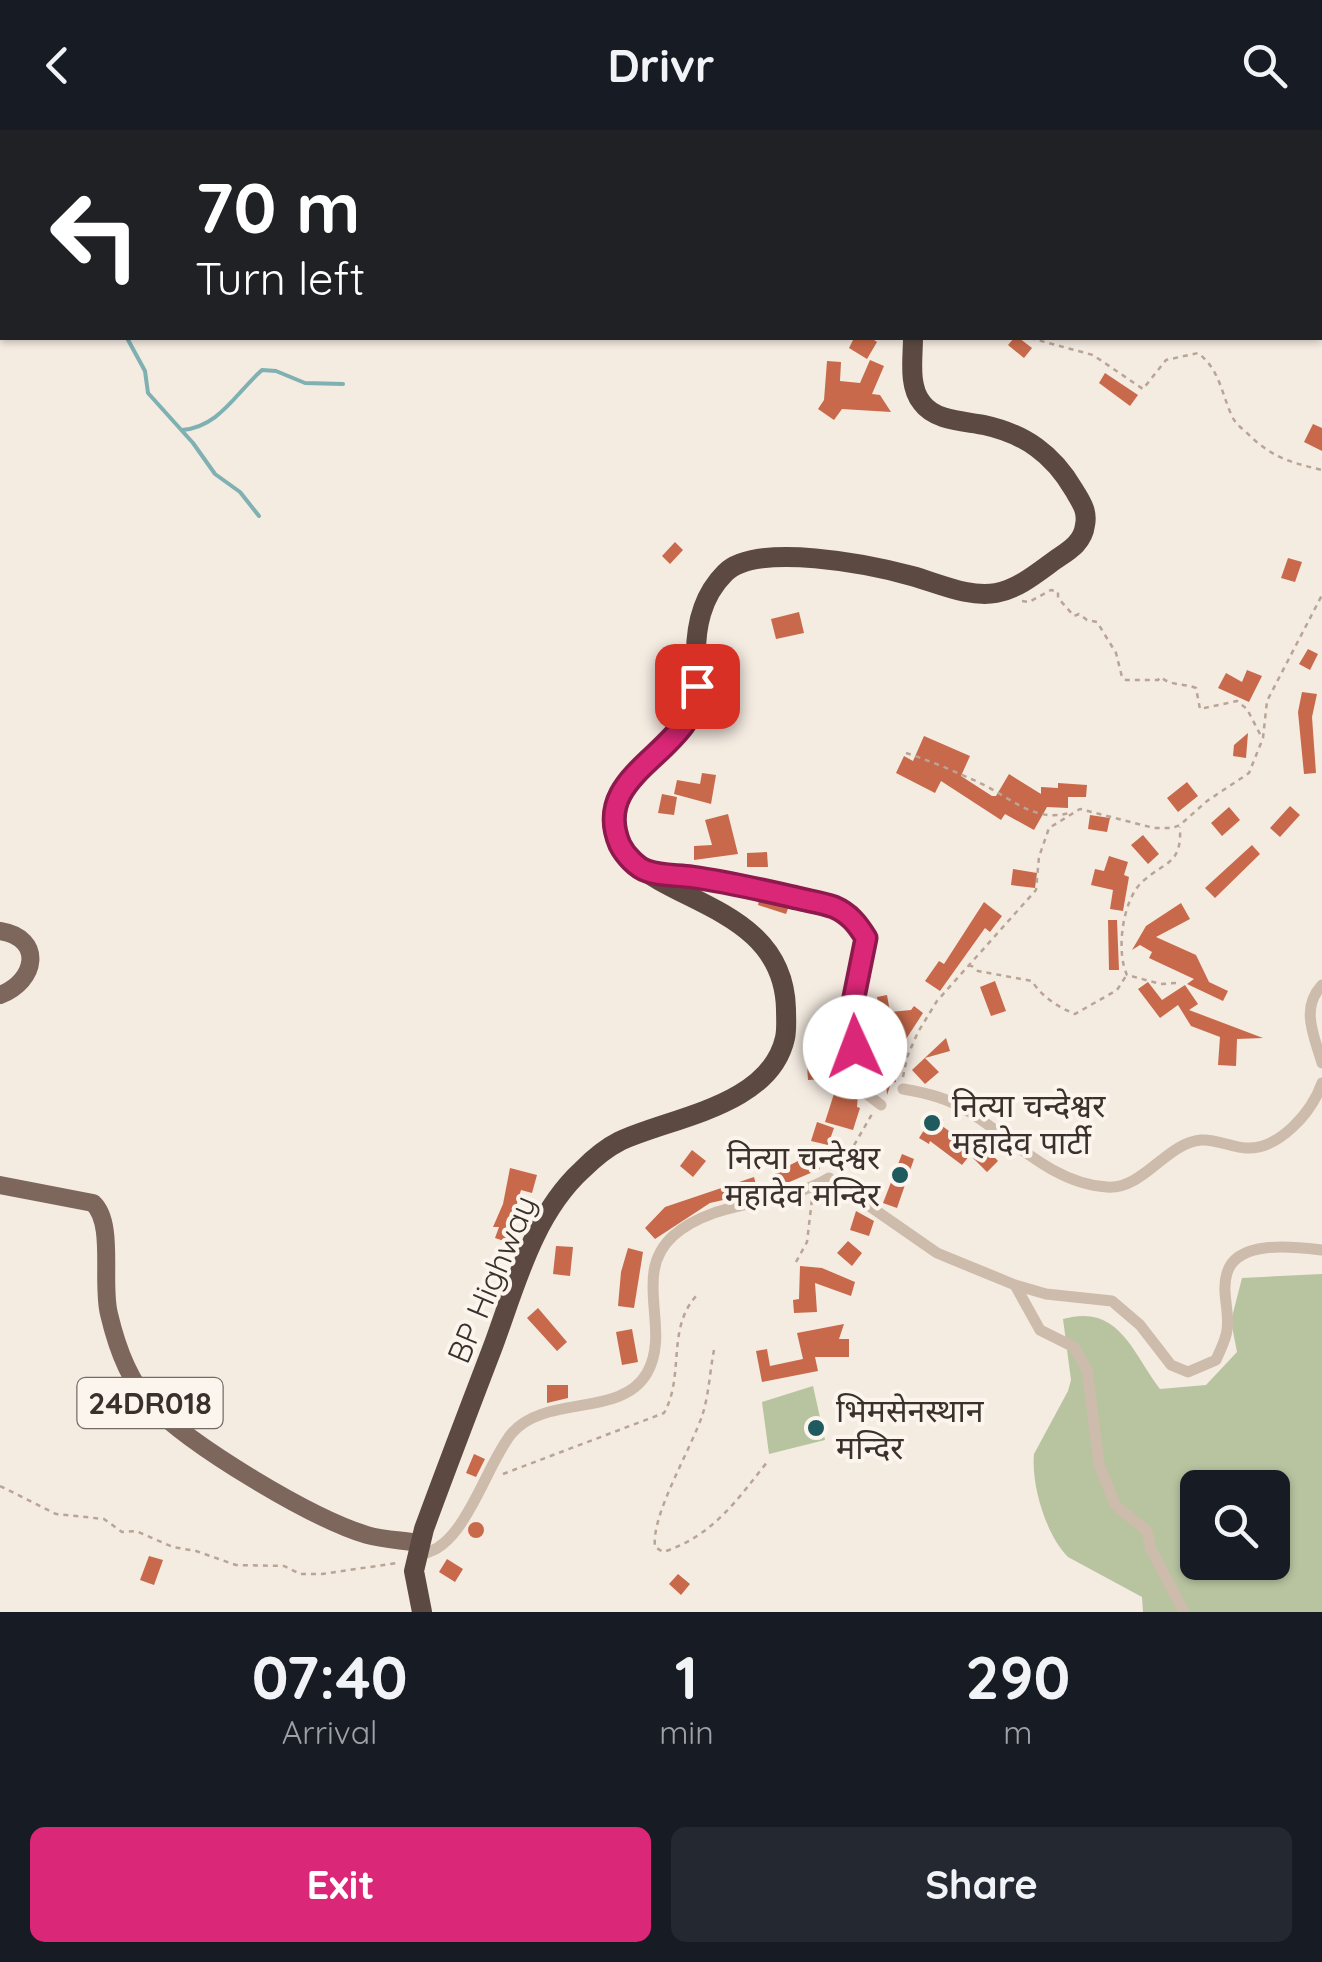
<!DOCTYPE html>
<html lang="en">
<head>
<meta charset="utf-8">
<style>
  body { margin:0; font-family:Quicksand,"Noto Sans Devanagari",sans-serif; background:#242831; color:#f1f3f6; height:100vh; display:flex; flex-direction:column; font-size:38px; white-space:nowrap }
  * { box-sizing:border-box; margin:0 }
  p { font-size:32px; color:#9ea1a6 }
  .icon { flex:none; width:55px; height:55px; fill:none; stroke:currentColor; stroke-width:2; stroke-linecap:round; stroke-linejoin:round }
  .map { position:relative; height:1482px; overflow:hidden }
  .details { display:flex; flex-direction:column; background:#171b24; flex:1 }
  .details>* { flex:none }
  .guide { position:absolute; left:0px; top:0px; width:1322px; height:210px; box-shadow:0 2px 8px #0004; background:#202124; color:#fff; overflow:hidden }
  .fabs { position:absolute; left:1180px; top:1340px; display:grid; gap:20px }
  .fabs a { display:grid; place-items:center; width:110px; height:110px; border-radius:15px; background:#171b24; box-shadow:0 2px 8px #0004; font-size:50px }
  .pin { position:absolute; display:grid; place-items:center; width:85px; height:85px; color:#fff; margin:-42px; border-radius:20px; box-shadow:0 5px 15px #0006 }
  .me { position:absolute; width:110px; margin:-55px; rotate:358deg; stroke-linejoin:round; filter:drop-shadow(0 0 8px #0008) }
  .turn { display:flex; align-items:center; gap:35px; height:210px; padding:0 30px; font-size:45px }
  .turn .icon { width:130px; height:130px; stroke-width:2.5 }
  .turn b { display:block; font-size:70px; line-height:85px }
  .eta { display:flex; justify-content:space-evenly; align-items:center; height:170px; text-align:center }
  .eta b { font-size:60px; font-weight:700; line-height:70px }
  .cta { display:flex; gap:20px; margin-top:auto; padding:20px 30px }
  .cta a { flex:1; height:115px; border-radius:15px; background:#db2777; color:#fff; font-size:40px; font-weight:700; line-height:115px; text-align:center }
  .cta a+a { background:#242831; color:#f1f3f6 }
  header { display:flex; justify-content:space-between; align-items:center; height:130px; padding:0 30px; background:#171b24; font-size:45px; font-weight:700 }
  .map>svg:first-child { display:block }
</style>
</head>
<body>
<header><svg class="icon" aria-label="back" viewBox="0 0 24 24"><path d="M15 5l-7 7 7 7"/></svg>Drivr<svg class="icon" aria-label="search" viewBox="0 0 24 24"><circle cx="10" cy="10" r="6"/><path d="M15 15l6 6"/></svg></header>
<div class="map">
<svg width="1322" height="1482" viewBox="0 0 1322 1482">
  <rect width="100%" height="100%" fill="#f4ebe1"/>
  <path fill="#b8c4a0" fill-rule="evenodd" d="M1322,1144V1482H1143L1142,1467L1068,1427C1046,1405 1031,1355 1034,1324L1068,1261L1071,1250L1063,1189C1119,1173 1132,1222 1160,1259L1206,1255L1237,1222L1231,1191L1242,1148ZM1198,1358H1272V1432H1198Z
    M813,1256L825,1310L769,1324L762,1272Z"/>
  <g fill="none" stroke-linecap="round" stroke-linejoin="round">
    <path stroke="#7fb0b2" stroke-width="4" d="M69,2V0
      M127,208L145,241L148,263L193,313L215,344L240,362L259,386
      M182,300C219,297 235,264 262,240L276,241L305,253L343,254"/>
  </g>
  <path fill="#c8694b" d="M854,208H871L877,212L867,229L849,218Z
    M1014,208H1019L1032,218L1024,228L1008,215Z
    M870,230L884,236L872,264L880,265L891,282L842,279L834,290L818,279L824,270L827,231L841,232L840,251L860,253Z
    M1105,243L1138,265L1130,276L1099,253Z
    M1313,294L1322,298V321L1304,312Z
    M675,412L683,420L670,434L662,426Z
    M1288,428L1302,432L1295,452L1281,448Z
    M799,482L804,503L776,509L771,489Z
    M1308,519L1318,524L1310,540L1299,534Z
    M1247,540L1262,546L1249,572L1218,558L1226,543L1242,552Z
    M1302,562L1317,564L1312,587L1316,643L1304,644L1298,582Z
    M1248,603L1246,628L1233,626L1234,615Z
    M924,606L970,626L961,646L992,666H996L1009,644L1041,664V657L1058,658V653L1087,655L1086,667H1068V678L1047,677L1034,700L1005,684L1001,690L941,651L935,663L896,643L904,626L913,631Z
    M702,643L716,645L711,674L674,664L677,650L700,654Z
    M1187,652L1198,666L1178,682L1167,668Z
    M662,664L677,667L674,685L658,683Z
    M1290,676L1300,685L1280,707L1270,698Z
    M1229,677L1240,690L1222,706L1211,693Z
    M728,684L738,724L694,730V716L712,715L705,690Z
    M1090,685L1110,688L1107,702L1088,699Z
    M1143,705L1159,724L1148,734L1131,715Z
    M1252,715L1260,724L1215,768L1205,758Z
    M767,722L768,737H747V723Z
    M1109,726L1128,732L1124,745L1129,747L1123,781L1110,779L1113,760L1091,755L1095,739L1104,741Z
    M1013,739L1037,743L1035,758L1011,755Z
    M759,770L789,776L786,784L758,775Z
    M984,772L1002,786L990,802L985,798L940,861L925,851L939,831L944,834Z
    M1181,773L1190,789L1156,807L1196,825L1209,852L1228,861L1223,871L1187,854L1194,849L1149,828L1152,822L1140,815L1132,820L1146,796Z
    M1108,790H1117L1119,840H1109Z
    M995,851L1006,881L991,886L980,857Z
    M1148,852L1162,870L1185,855L1198,874L1189,880L1263,908L1237,909L1236,936L1218,935L1220,907L1191,896L1178,875L1160,888L1138,859Z
    M887,865L890,882L911,880L914,876L923,883L897,923L893,946L896,947V952L891,953L887,965L886,953L875,954L871,938L884,937L891,911H875V898H882L877,867Z
    M832,885L843,886L849,943H852L858,964L857,977L860,978L853,1000L825,992L839,948L808,950L806,919L831,918Z
    M946,908L950,921L925,928L939,942L925,954L912,940Z
    M934,984L944,990L941,995L974,1020L962,1035L930,1011L929,1014L919,1008Z
    M817,992L834,998L828,1015L811,1011Z
    M985,1017L998,1031L987,1042L973,1028Z
    M692,1020L706,1031L693,1047L680,1036Z
    M902,1024L914,1029L897,1078L883,1073Z
    M814,1027L820,1039L780,1056L773,1037L786,1031L788,1036L798,1031L799,1034Z
    M510,1038L537,1045L532,1063L521,1060L515,1080L519,1082L507,1112L495,1108L499,1097H493L503,1074Z
    M754,1047L758,1062L710,1073L655,1109L645,1098L665,1077Z
    M856,1081L874,1091L869,1106L850,1100Z
    M848,1111L862,1123L852,1136L837,1123Z
    M556,1116L573,1117L570,1146L553,1144Z
    M628,1118L643,1122L634,1178L618,1176L621,1142Z
    M800,1136L822,1138L855,1152L851,1166L815,1153L817,1182L794,1183L793,1170L799,1169Z
    M538,1178L567,1212L557,1221L527,1188Z
    M844,1194L839,1209H849V1227H815L818,1241L762,1252L756,1221L767,1219L770,1236L803,1229L797,1203Z
    M632,1199L638,1232L622,1235L616,1202Z
    M547,1255H568V1268L547,1273Z
    M474,1324L485,1329L476,1347L466,1343Z
    M468 1400a8 8 0 1 1 16 0a8 8 0 1 1-16 0Z
    M149,1426L163,1430L154,1455L140,1450Z
    M447,1429L463,1439L455,1452L439,1442Z
    M678,1444L690,1454L681,1465L669,1454Z"/>
  <g fill="none" stroke-linecap="round" stroke-linejoin="round">
    <path stroke="#b9a596" stroke-width="2.5" stroke-dasharray="5 5" stroke-linecap="butt" d="M977,0L980,2
      M1103,2V0
      M1320,19L1322,17
      M1030,208L1093,225L1143,259L1166,230L1198,223C1219,239 1221,261 1231,284C1234,292 1240,297 1246,302C1271,327 1288,332 1322,340
      M1022,471L1029,472L1051,460L1058,462V468L1074,486L1079,484L1087,490L1097,492L1116,523L1122,547L1126,550H1158L1161,547C1170,556 1184,553 1196,558L1200,579L1237,571L1247,579L1262,608
      M906,623C931,631 956,642 980,653C1010,667 1034,693 1069,683
      M969,834L978,841L1032,851C1042,867 1058,877 1075,884L1117,860L1126,846
      M1176,853L1161,854L1127,845C1116,822 1122,771 1142,752C1165,731 1182,735 1180,697
      M903,947L907,927L918,902L937,871L1036,760L1039,727L1049,698L1080,679L1154,698H1172L1180,695L1207,671L1249,643L1263,608L1267,571L1322,465
      M836,1039L853,1017L872,984
      M796,1132L807,1112L812,1069
      M714,1220C710,1240 709,1263 703,1283C692,1318 651,1384 655,1417L663,1422C713,1406 737,1370 768,1331
      M503,1344L664,1283C685,1246 666,1198 697,1165
      M0,1356L56,1384L104,1389L122,1402L136,1401L173,1417L196,1421L236,1435L284,1436L300,1444H322L397,1433"/>
    <path stroke="#cdbbac" stroke-width="11" d="M658,743L718,751L834,777L854,790L866,809L852,877L855,917L868,965L881,975
      M1322,855C1300,879 1314,905 1322,933
      M903,959C926,963 948,968 968,981C1011,1008 1053,1054 1107,1057C1143,1060 1166,1013 1201,1010C1216,1009 1231,1017 1246,1018C1279,1020 1312,982 1322,953
      M1015,1155L1040,1200L1074,1217L1087,1240L1099,1334L1115,1375L1147,1401L1151,1419L1184,1482
      M418,1424C464,1423 485,1335 512,1303C546,1264 621,1288 647,1243C672,1199 631,1144 673,1106C716,1068 781,1077 829,1048L937,1123L1015,1155L1046,1164L1112,1171L1140,1195L1171,1235L1188,1242L1216,1230C1220,1220 1226,1210 1227,1200C1230,1181 1221,1162 1227,1143C1237,1109 1296,1117 1322,1120"/>
    <path stroke="#7d675c" stroke-width="18" d="M0,801C44,808 37,851 0,865
      M0,1055L93,1073C115,1093 101,1153 109,1184C116,1214 129,1251 151,1274C191,1316 311,1388 367,1405C384,1410 403,1410 420,1413"/>
    <path stroke="#5c4a42" stroke-width="20" d="M884,0L885,2
      M422,1482L414,1441L424,1399C446,1339 469,1279 492,1219C515,1158 532,1086 582,1040C593,1029 606,1018 620,1011C672,987 770,976 785,908C787,899 786,888 786,879C783,755 609,777 614,684C617,635 679,621 694,579C699,563 696,547 696,531C695,498 701,467 725,443C756,411 872,435 912,446C938,453 969,468 996,463C1018,459 1037,443 1055,430C1068,421 1083,413 1085,395C1088,381 1081,372 1074,360C1053,324 1025,304 984,295C964,291 935,291 922,273C908,256 913,228 913,208"/>
  </g>
  <g fill="none" stroke-linecap="round" stroke-linejoin="round">
    <g stroke="#8e194d" stroke-width="25">
      <path id="route" d="M697,556C697,623 588,641 620,715C625,725 637,738 647,741C660,746 678,745 692,747C728,752 762,760 797,768C809,771 823,773 834,777C850,784 858,795 866,808L852,877L855,917"/>
    </g>
    <use href="#route" stroke="#db2777" stroke-width="18"/>
  </g>
  <g fill="#1f5a5e" stroke="#fbf5ee" stroke-width="4">
    <circle cx="932" cy="993" r="10"/>
    <circle cx="900" cy="1045" r="10"/>
    <circle cx="816" cy="1298" r="10"/>
  </g>
  <g text-anchor="middle" dominant-baseline="central" stroke-width="8" stroke-linejoin="round" paint-order="stroke">
    <rect fill="#fbf5ee" stroke="#756b66" stroke-width="2.5" x="77.5" y="1248" width="145" height="50" rx="8"/>
    <g font-size="30" font-weight="bold" fill="#3b302b">
      <text x="150" y="1273">24DR018</text>
    </g>
    <g font-size="32" fill="#3b302b" stroke="#fbf5ee" text-anchor="start">
      <text x="952" y="975">नित्या चन्देश्वर<tspan x="952" dy="37">महादेव पार्टी</tspan></text>
      <text x="880" y="1027" text-anchor="end">नित्या चन्देश्वर<tspan x="880" dy="37">महादेव मन्दिर</tspan></text>
      <text x="836" y="1280">भिमसेनस्थान<tspan x="836" dy="37">मन्दिर</tspan></text>
    </g>
    <g font-size="32" fill="#3b302b" stroke="#fbf5ee">
      <text transform="translate(491 1149) rotate(-67)">BP Highway</text>
    </g>
  </g>
</svg>
<div class="fabs">
<a><svg class="icon" aria-label="search" viewBox="0 0 24 24"><circle cx="10" cy="10" r="6"/><path d="M15 15l6 6"/></svg></a>
</div>
<div class="pin" style="left:697px;top:556px;background:#d93025"><svg class="icon" aria-label="arrive" viewBox="0 0 24 24"><path d="M6 21V4h12l-3 4 3 4H6"/></svg></div>
<svg class="me" style="left:855px;top:917px" viewBox="-20 -20 40 40"><circle r="19" fill="#fff"/><path d="M0-13L10 11 0 6-10 11z" fill="#db2777"/></svg>
<div class="guide">
<div class="turn"><svg class="icon" aria-label="left" viewBox="0 0 24 24"><path d="M17 20v-9H6M10 6l-5 5 5 5"/></svg><div><b>70 m</b>Turn left</div></div>
</div>
</div>
<section class="details">
<div class="eta">
<div><b>07:40</b><p>Arrival</p></div>
<div><b>1</b><p>min</p></div>
<div><b>290</b><p>m</p></div>
</div>
<div class="cta"><a>Exit</a><a>Share</a></div>
</section>
</body>
</html>
